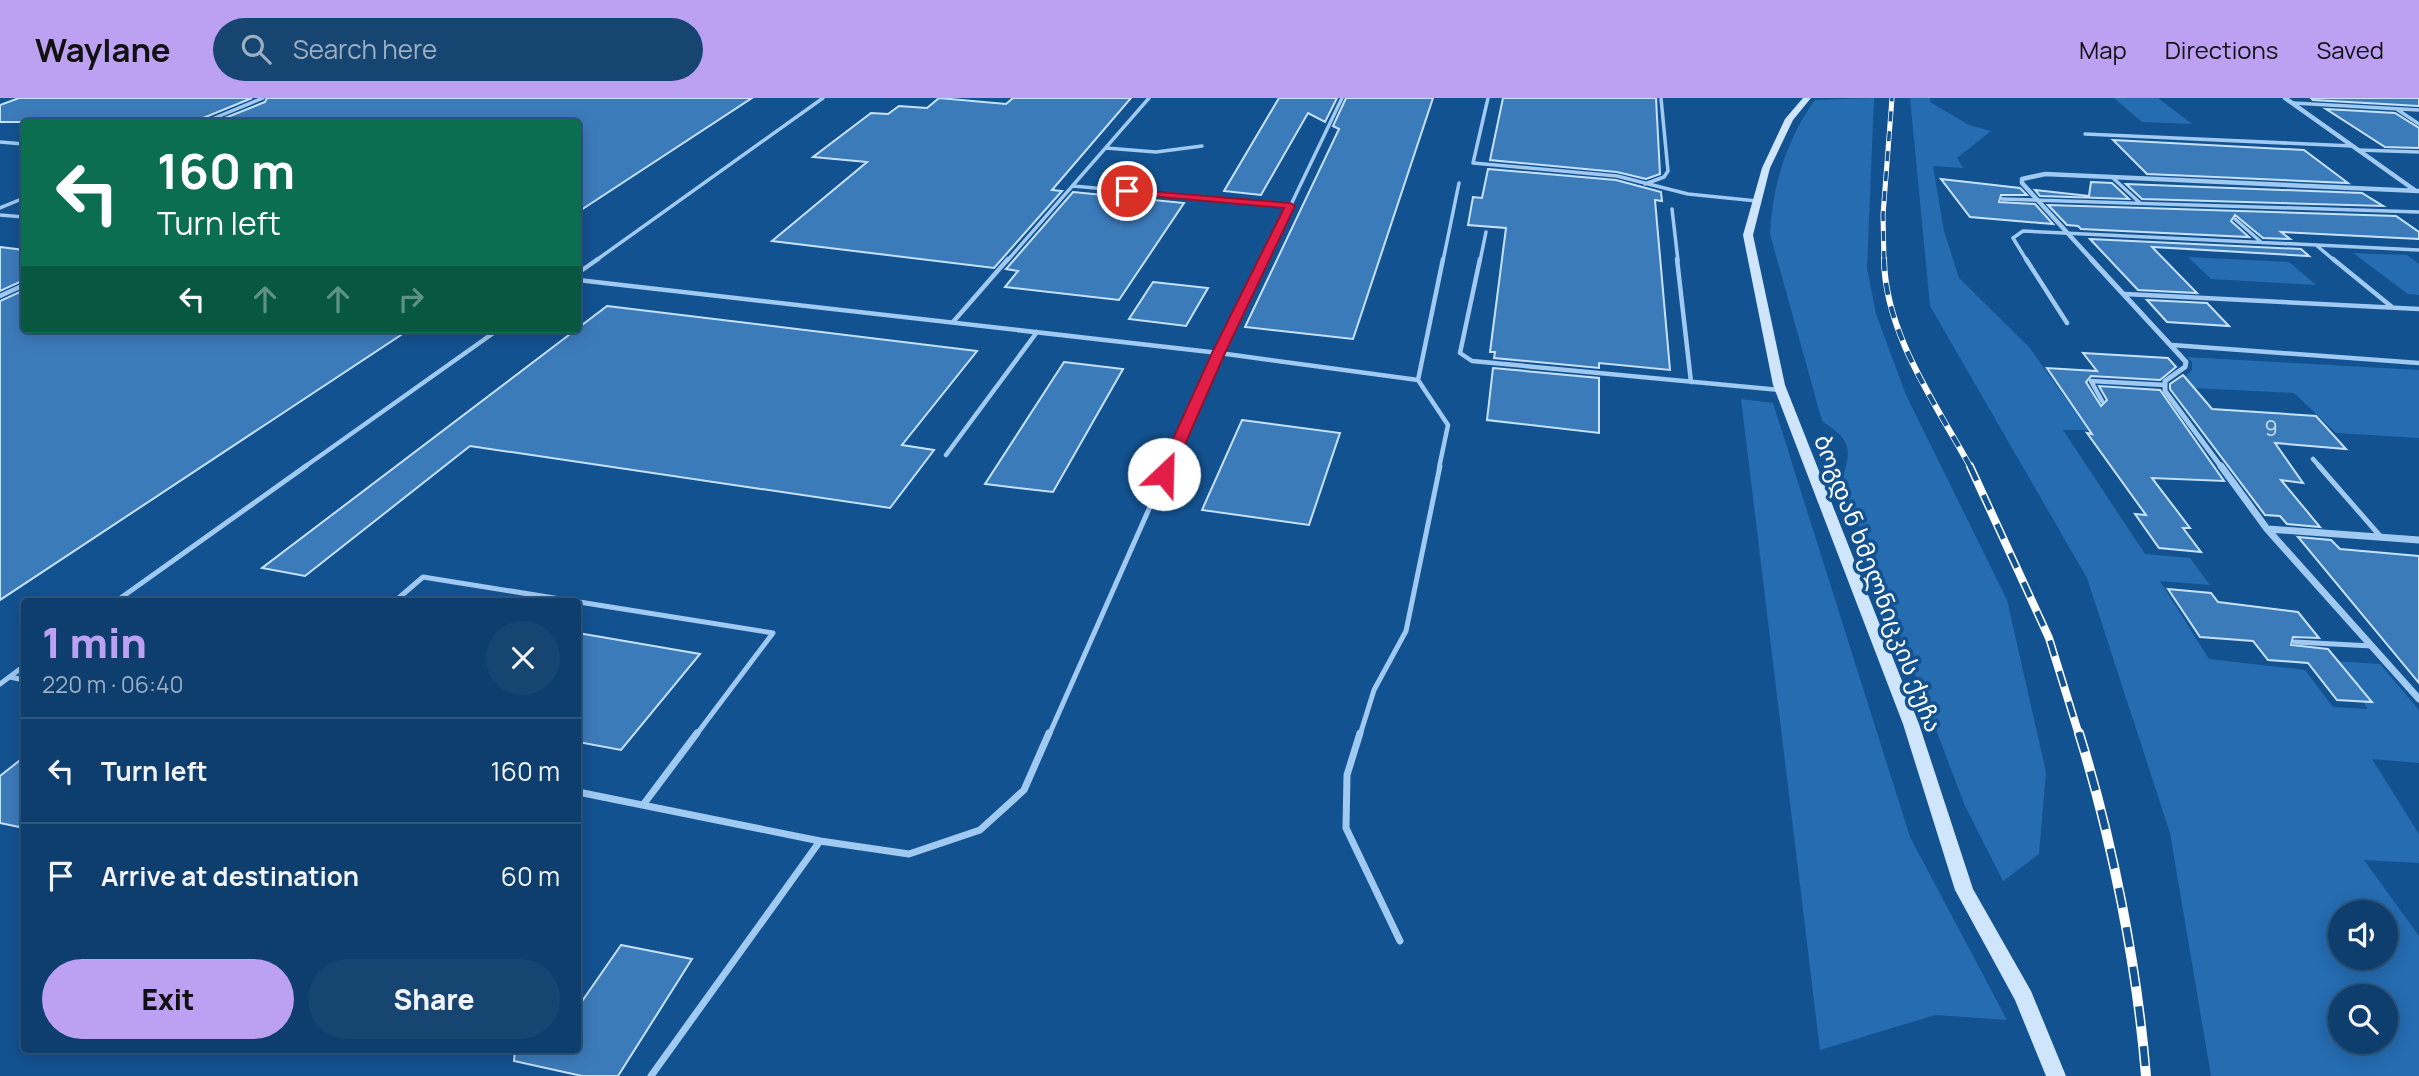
<!DOCTYPE html>
<html lang="en">
<head>
<meta charset="utf-8">
<style>
  body { margin:0; font-family:Manrope,"Noto Sans Georgian",sans-serif; background:#174572; color:#f1f3f6; height:100vh; display:flex; flex-direction:column; font-size:26px; white-space:nowrap }
  * { box-sizing:border-box; margin:0 }
  p { font-size:23px; color:#9baec2 }
  .icon { flex:none; width:38px; height:38px; fill:none; stroke:currentColor; stroke-width:2; stroke-linecap:round; stroke-linejoin:round }
  .map { position:relative; flex:1; overflow:hidden }
  .sheet { position:absolute; left:21px; top:500px; width:560px; height:455px; display:flex; flex-direction:column; background:#0e3e6d; border-radius:7px; box-shadow:0 4px 18px #0003,0 0 0 2px #2e5780 }
  .sheet>* { flex:none }
  .hud { position:absolute; left:21px; top:21px; width:560px; height:214px; border-radius:7px; box-shadow:0 4px 18px #0003,0 0 0 2px #2e5780; background:#0b6e4f; color:#fff; overflow:hidden }
  .fabs { position:absolute; left:2328px; top:802px; display:grid; gap:14px }
  .fabs a { display:grid; place-items:center; width:70px; height:70px; border-radius:50%; background:#0e3e6d; box-shadow:0 4px 18px #0003,0 0 0 2px #2e5780; font-size:35px }
  .pin { position:absolute; display:grid; place-items:center; width:60px; height:60px; color:#fff; margin:-30px; border:4px solid #fff; border-radius:50%; box-shadow:0 2px 7px #0007 }
  .me { position:absolute; width:77px; margin:-38px; rotate:24deg; stroke-linejoin:round; filter:drop-shadow(0 0 5px #0008) }
  .turn { display:flex; align-items:center; gap:24px; height:147px; padding:0 21px; font-size:32px }
  .turn .icon { width:91px; height:91px; stroke-width:2.5 }
  .turn b { display:block; font-size:49px; line-height:60px }
  .lanes { display:flex; align-items:center; height:66px; padding:0 21px; background:#0003; justify-content:center; gap:35px; direction:ltr }
  .lanes .off { opacity:.35 }
  .round { display:grid; place-items:center; flex:none; width:74px; height:74px; border-radius:37px; background:#174572 }
  .headline { display:flex; align-items:center; justify-content:space-between; height:119px; padding:0 21px }
  h1 { font-size:42px; font-weight:800; line-height:52px; color:#bca0f2 }
  .button { display:flex; gap:14px; margin-top:auto; padding:14px 21px }
  .button a { flex:1; height:80px; border-radius:42px; background:#bca0f2; color:#111; font-size:28px; font-weight:800; line-height:80px; text-align:center }
  .button a+a { background:#174572; color:#f1f3f6 }
  ul { padding:0; list-style:none }
  li { display:flex; align-items:center; gap:21px; height:105px; padding:0 21px; border-top:2px solid #2e5780 }
  li div { flex:1 }
  li b { display:block; font-size:26px }
  li em { font-style:normal }
  header { display:flex; align-items:center; gap:42px; box-sizing:border-box; height:98px; padding:0 35px; background:#bca0f2; color:#111 }
  header strong { font-size:33px }
  nav { display:flex; gap:38px; margin-inline-start:auto; font-size:24px }
  .search { width:490px; height:63px; background:#174572; display:flex; align-items:center; gap:18px; box-sizing:border-box; padding:0 24px; border-radius:38px; color:#9baec2; font-size:26px }
  .map>svg:first-child { display:block }
</style>
</head>
<body>
<header>
<strong>Waylane</strong>
<div class="search"><svg class="icon" aria-label="search" viewBox="0 0 24 24"><circle cx="10" cy="10" r="6"/><path d="M15 15l6 6"/></svg>Search here</div>
<nav><a>Map</a><a>Directions</a><a>Saved</a></nav>
</header>
<div class="map">
<svg width="2419" height="978" viewBox="0 0 2419 978">
  <rect width="100%" height="100%" fill="#135291"/>
  <path fill="#256cb1" fill-rule="evenodd" d="M1874,0L1867,170L1876,216L1906,297L2007,502L2046,674L2039,756L2003,783L1965,708L1842,384C1851,349 1853,344 1822,323L1770,136C1772,89 1787,40 1815,2Z
    M1910,0H1930V4L1969,27L1991,33L1957,60L1963,70L1933,68L1944,133L1959,180L2029,249L2088,332H2063L2145,456L2190,460L2210,487L2160,483L2209,561L2305,572L2333,609L2368,611L2332,563L2380,566L2419,612V665L2372,661L2419,736V765L2364,762L2419,838V978H2211L2170,735L2087,480L1930,208ZM2340,814H2385V859H2340ZM2340,898H2385V943H2340Z
    M2114,0H2158L2192,26L2142,24Z
    M2353,155L2407,157L2419,166V197L2408,196Z
    M2188,159L2289,164L2316,187L2211,181Z
    M2187,259L2419,272V340L2336,335L2294,295L2175,289L2192,272V264Z
    M1741,301L1773,305L1910,739L2007,922L1935,917L1820,952Z"/>
  <path fill="#3c7bba" stroke="#c7e2fd" stroke-width="2" d="M19,0H252L203,20L201,24H0V7Z
    M267,0H752L578,114V24H215L265,4Z
    M939,0L1006,6L1013,0H1131L1052,92L1062,93L994,170L772,143L867,64L813,59L871,15L888,16L899,8L927,10Z
    M1279,0H1337L1325,24L1308,15L1261,97L1224,93Z
    M1346,0H1433L1353,241L1245,229L1339,31L1333,28Z
    M1503,0H1656L1660,76L1646,81L1617,74L1490,62Z
    M2311,0H2419V8L2313,2Z
    M2326,11L2395,15L2419,30V50L2385,49Z
    M2113,42L2304,52L2348,85L2147,76Z
    M1488,71L1616,82L1661,94L1662,103L1655,102L1670,272L1599,265V270L1494,260L1495,254H1490L1506,130L1468,127L1473,99L1482,100Z
    M1941,81L2020,90L2027,97H2001L1999,104L2035,106L2053,126L1970,119Z
    M2091,84L2112,85L2129,101L2040,98L2035,92L2089,98Z
    M2126,86L2362,95L2383,108L2142,101Z
    M1073,94L1184,105L1119,202L1005,189L1018,173L1006,171Z
    M2048,107L2396,118L2419,134V141L2281,134L2290,141L2263,140L2235,117L2231,123L2249,139L2081,131L2078,128L2067,127Z
    M2090,141L2301,151L2309,158L2152,149L2197,195L2138,192Z
    M0,149L24,152V182L0,193Z
    M1153,184L1208,190L1186,228L1129,221Z
    M24,192V231H410L0,502V203Z
    M2147,202L2207,205L2229,228L2167,224Z
    M607,208L977,253L902,347L934,352L890,410L470,348L305,478L262,470Z
    M2083,255L2168,260L2176,269L2160,282L2091,278L2086,284L2101,308L2107,302L2099,288L2160,292L2224,383L2152,380L2190,430H2183L2201,454L2159,450L2135,416L2146,417L2087,335L2092,336L2047,270L2097,273Z
    M1064,264L1123,271L1053,394L985,386Z
    M1493,270L1599,280V335L1487,322Z
    M2183,277L2212,311L2316,318L2346,351L2275,345L2303,385L2281,382L2320,429L2287,426L2280,418L2265,417L2170,291V286Z
    M1242,322L1340,335L1309,427L1202,412Z
    M2298,439L2331,442L2340,451L2419,458V585Z
    M2168,491L2211,495L2218,504L2298,514L2319,540L2293,539L2291,547L2328,551L2372,604L2337,602L2308,565L2268,562L2253,543L2200,539Z
    M578,535L700,556L621,652L578,644Z
    M24,659V730L0,725V678Z
    M621,847L692,861L618,978H582L514,963L515,952H578V909Z"/>
  <g fill="none" stroke-linecap="round" stroke-linejoin="round">
    <path stroke="#a0caf2" stroke-width="3.5" d="M1488,0L1473,65L1617,78L1688,96L1757,103
      M2293,5L2419,12
      M2398,12L2419,26
      M205,24L263,0
      M2085,36L2352,48
      M0,44L24,46
      M1106,50L1156,54L1202,48
      M2358,52L2419,54
      M2112,79L2140,105
      M1645,86L1664,79L1668,73L1661,0
      M1073,88L1290,108
      M2002,101L2419,114
      M0,110L24,100
      M1672,111L1678,163
      M0,117L24,119
      M2235,121L2261,144
      M2316,147L2335,163
      M595,163L823,0
      M1007,163L1149,0
      M1264,163L1342,0
      M1443,163L1459,85
      M1480,163L1486,134
      M2027,163L2013,140L2023,133L2419,152"/>
    <path stroke="#a0caf2" stroke-width="4.5" d="M1480,161L1460,255L1472,263L1780,292
      M1677,161L1691,284
      M2026,161L2067,225
      M2333,161L2392,209
      M578,175L598,161
      M578,182L1219,255L1418,282L1448,327L1439,370
      M2125,196L2419,211
      M0,198L24,187
      M953,224L1008,161
      M2172,247L2419,265
      M1418,282L1443,161
      M2102,303L2091,283L2165,287
      M946,357L1037,234
      M2313,361L2321,370
      M303,370L499,231
      M1168,370L1264,161"/>
    <path stroke="#a0caf2" stroke-width="5" d="M2319,368L2381,439
      M115,504L306,368
      M394,504L423,479L773,535L696,637
      M2295,544L2372,548
      M10,579L24,582
      M0,586L24,568
      M1049,637L1168,368
      M1360,637L1374,592L1406,533L1440,368"/>
    <path stroke="#a0caf2" stroke-width="7" d="M1360,635L1347,677L1346,730L1400,843
      M578,694L820,743L909,756L980,732L1024,692L1049,635
      M643,707L697,635
      M651,978L820,743"/>
    <path stroke="#a0caf2" stroke-width="4.5" d="M2285,0L2416,93
      M2093,163L2022,85V81L2045,76L2419,93"/>
    <path stroke="#a0caf2" stroke-width="5" d="M2091,161L2186,264L2185,269L2165,283V293L2222,370"/>
    <path stroke="#a0caf2" stroke-width="7" d="M2221,368L2267,431L2419,601
      M2268,431L2419,442"/>
    <path fill="#cee5fc" fill-rule="evenodd" d="M1803,0H1811L1793,22L1770,70L1753,137L1785,287L1919,626L1973,791L2031,893L2066,978H2046L2015,902L1955,792L1903,626L1773,287L1743,137L1762,70L1785,21Z"/>
    <g stroke="#fff" stroke-width="5">
      <path id="rail-far3" d="M1884,163L1883,117L1892,0"/>
    </g>
    <g stroke="#fff" stroke-width="6">
      <path id="rail-far2" d="M1884,161C1885,236 1936,306 1971,370"/>
    </g>
    <g stroke="#fff" stroke-width="8">
      <path id="rail-far1" d="M1970,368L2049,540L2079,637"/>
    </g>
    <g stroke="#fff" stroke-width="10">
      <path id="rail" d="M2079,635C2112,741 2137,867 2146,978"/>
    </g>
    <use href="#rail-far3" stroke="#135291" stroke-width="3.5" stroke-dasharray="10" stroke-linecap="butt"/>
    <use href="#rail-far2" stroke="#135291" stroke-width="4.5" stroke-dasharray="12" stroke-linecap="butt"/>
    <use href="#rail-far1" stroke="#135291" stroke-width="5" stroke-dasharray="16" stroke-linecap="butt"/>
    <use href="#rail" stroke="#135291" stroke-width="7" stroke-dasharray="20" stroke-linecap="butt"/>
  </g>
  <path fill="#e11d48" stroke="#92132f" stroke-width="2" d="M1123,91L1290,105L1295,108L1225,255L1172,376L1164,381L1157,376L1212,255L1284,110L1127,96Z"/>
  <g text-anchor="middle" dominant-baseline="central" stroke-width="7" stroke-linejoin="round" paint-order="stroke">
    <g font-size="21" fill="#cedeee">
      <text x="2271" y="330">9</text>
    </g>
    <g font-size="24" fill="#fff" stroke="#135291">
      <text transform="translate(1879 485) rotate(69)">ბოგდან ხმელნიცკის ქუჩა</text>
    </g>
  </g>
</svg>
<div class="fabs">
<a><svg class="icon" aria-label="sound" viewBox="0 0 24 24"><path d="M4 9h4l5-4v14l-5-4H4zM17 9q2 3 0 6"/></svg></a>
<a><svg class="icon" aria-label="search" viewBox="0 0 24 24"><circle cx="10" cy="10" r="6"/><path d="M15 15l6 6"/></svg></a>
</div>
<div class="pin" style="left:1127px;top:93px;background:#d93025"><svg class="icon" aria-label="arrive" viewBox="0 0 24 24"><path d="M6 21V4h12l-3 4 3 4H6"/></svg></div>
<svg class="me" style="left:1164px;top:376px" viewBox="-20 -20 40 40"><circle r="19" fill="#fff"/><path d="M0-13L10 11 0 6-10 11z" fill="#e11d48"/></svg>
<div class="hud">
<div class="turn"><svg class="icon" aria-label="left" viewBox="0 0 24 24"><path d="M17 20v-9H6M10 6l-5 5 5 5"/></svg><div><b>160 m</b>Turn left</div></div>
<div class="lanes"><svg class="icon" aria-label="left" viewBox="0 0 24 24"><path d="M17 20v-9H6M10 6l-5 5 5 5"/></svg><svg class="icon off" aria-label="ahead" viewBox="0 0 24 24"><path d="M12 20V5M6 11l6-6 6 6"/></svg><svg class="icon off" aria-label="ahead" viewBox="0 0 24 24"><path d="M12 20V5M6 11l6-6 6 6"/></svg><svg class="icon off" aria-label="right" viewBox="0 0 24 24"><path d="M7 20v-9h11M14 6l5 5-5 5"/></svg></div>
</div>
<section class="sheet">
<div class="headline"><div><h1>1 min</h1><p>220 m · 06:40</p></div><a class="round"><svg class="icon" aria-label="close" viewBox="0 0 24 24"><path d="M6 6l12 12M18 6L6 18"/></svg></a></div>
<ul>
<li><svg class="icon" aria-label="left" viewBox="0 0 24 24"><path d="M17 20v-9H6M10 6l-5 5 5 5"/></svg><div><b>Turn left</b></div><em>160 m</em></li>
<li><svg class="icon" aria-label="arrive" viewBox="0 0 24 24"><path d="M6 21V4h12l-3 4 3 4H6"/></svg><div><b>Arrive at destination</b></div><em>60 m</em></li>
</ul>
<div class="button"><a>Exit</a><a>Share</a></div>
</section>
</div>
</body>
</html>
